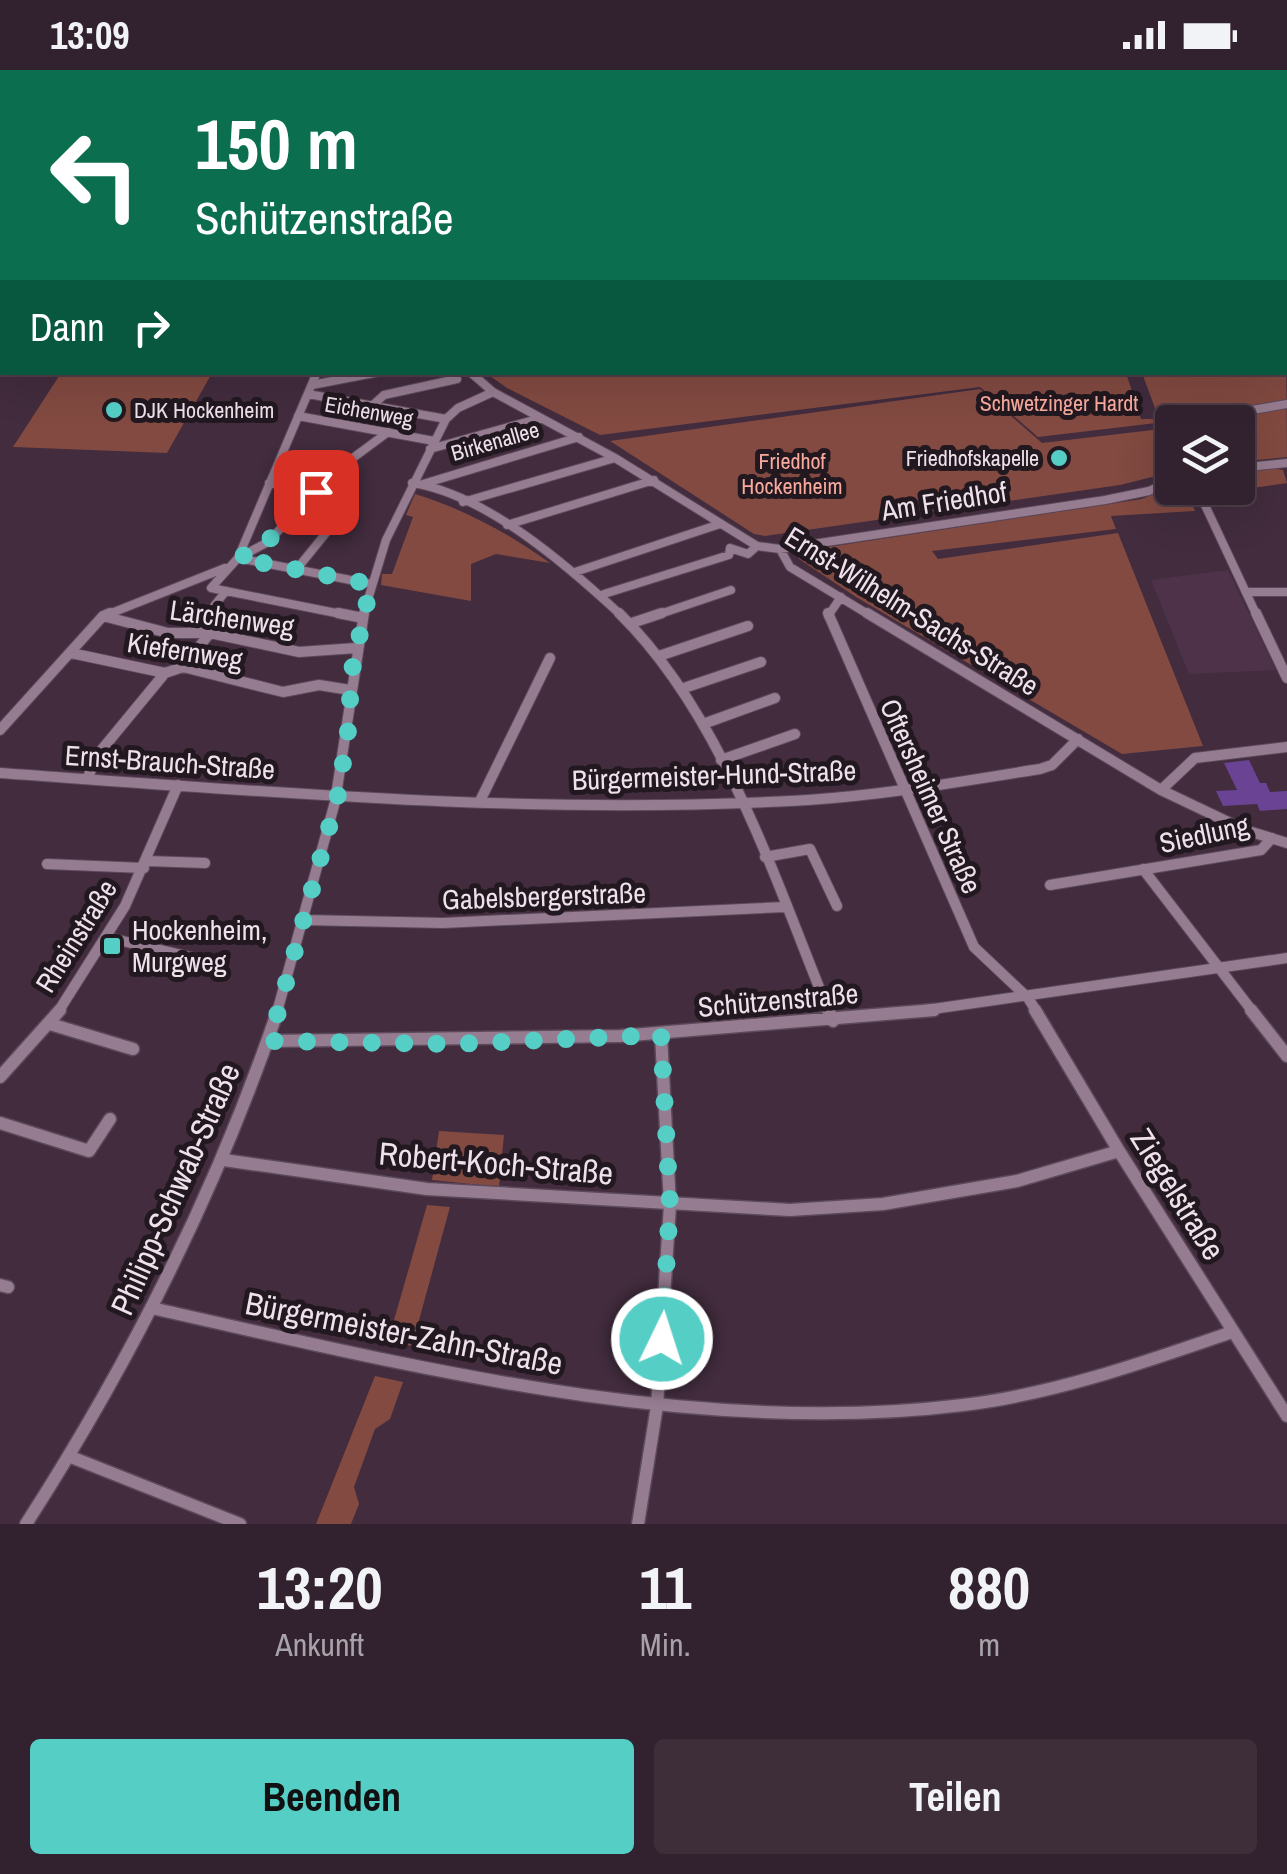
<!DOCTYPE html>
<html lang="de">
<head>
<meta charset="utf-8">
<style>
  body { margin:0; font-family:"Archivo Narrow",sans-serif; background:#3d2e3a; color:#f1f3f6; height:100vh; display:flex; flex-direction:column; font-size:38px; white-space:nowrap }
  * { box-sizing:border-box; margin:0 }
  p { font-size:32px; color:#a8a3aa }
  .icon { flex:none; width:55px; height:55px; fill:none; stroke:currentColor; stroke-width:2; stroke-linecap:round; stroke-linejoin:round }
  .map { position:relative; height:1454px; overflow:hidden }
  .panel { display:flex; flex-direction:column; background:#32212e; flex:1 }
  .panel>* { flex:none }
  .hud { position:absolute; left:0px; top:0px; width:1288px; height:305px; box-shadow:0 10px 40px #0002,0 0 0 2px #4d3e4a; background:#0b6e4f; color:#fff; overflow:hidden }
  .fabs { position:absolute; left:1155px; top:335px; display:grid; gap:20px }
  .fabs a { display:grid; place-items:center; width:100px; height:100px; border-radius:10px; background:#32212e; box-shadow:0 10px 40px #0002,0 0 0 2px #4d3e4a; font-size:50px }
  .pin { position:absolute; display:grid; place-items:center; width:85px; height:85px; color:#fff; margin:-42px; border-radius:20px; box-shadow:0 5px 15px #0006 }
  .me { position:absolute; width:110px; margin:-55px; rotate:4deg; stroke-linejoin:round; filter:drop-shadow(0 0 8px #0008) }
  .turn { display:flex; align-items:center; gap:35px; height:210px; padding:0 30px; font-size:45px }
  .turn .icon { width:130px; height:130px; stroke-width:2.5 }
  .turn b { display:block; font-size:70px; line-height:85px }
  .then { display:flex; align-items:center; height:95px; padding:0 30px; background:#0003; gap:20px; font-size:38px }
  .eta { display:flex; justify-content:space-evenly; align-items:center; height:170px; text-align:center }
  .eta b { font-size:60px; font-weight:700; line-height:70px }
  .cta { display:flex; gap:20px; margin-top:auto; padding:20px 30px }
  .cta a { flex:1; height:115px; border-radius:10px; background:#55cec6; color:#111; font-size:40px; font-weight:700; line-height:115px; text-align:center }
  .cta a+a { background:#3d2e3a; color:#f1f3f6 }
  .status { display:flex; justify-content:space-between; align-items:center; height:70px; padding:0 50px; background:#32212e; direction:ltr }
  .status svg { height:28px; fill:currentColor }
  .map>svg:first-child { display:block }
</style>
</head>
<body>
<div class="status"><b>13:09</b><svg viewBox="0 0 49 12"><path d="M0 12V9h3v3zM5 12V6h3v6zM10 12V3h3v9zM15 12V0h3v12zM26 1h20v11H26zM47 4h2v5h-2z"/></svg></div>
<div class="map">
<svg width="1287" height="1454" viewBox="0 0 1287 1454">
  <rect width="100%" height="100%" fill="#422c3e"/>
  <path fill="#4e3249" d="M1228,500L1276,600L1189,604L1151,510Z"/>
  <path fill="#824a41" d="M0,0H211V2H2V159Z
    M215,0H1049L1051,2H223Z
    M1285,118L1287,387L1238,392V352L1173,351L1038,367L980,317L600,365L507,318L486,303H1126L1141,349H1159L1142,303L1285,302Z
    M61,303V302L212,303L167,383L13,377Z
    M980,319L1042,373L1161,359L1172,386V402L1120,415L765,466L754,464L610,371Z
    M1272,398L1283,400L1287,413L1210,424L1207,418H1238V402Z
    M1172,416L1185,418L1195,441L1111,446L1116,459L932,481L938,489L1118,463L1203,676L1122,684L856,527L799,489L800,483L809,480L1142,429Z
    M415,424C464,439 508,463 550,493L496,484L471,494V531L381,515L382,504H392L413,447L406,445Z
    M439,1061L504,1065L499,1117L432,1110Z
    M427,1135L450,1137L412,1276L388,1271Z
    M375,1306L403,1312L390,1349L375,1359L354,1417L359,1434L351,1454H316Z"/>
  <path fill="#6a4394" d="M1249,690L1260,713H1266L1270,722L1287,721V739L1260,741L1257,734L1223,736L1216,721L1237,720L1224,693Z"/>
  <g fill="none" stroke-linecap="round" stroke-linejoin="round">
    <g stroke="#5c4959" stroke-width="10">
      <path id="minor-far2" d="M317,302L238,488L211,518L351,546
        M470,302L493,322L615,388L757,476L780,479L1105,430L1149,421L1172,410
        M312,315L379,302
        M308,324L446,349
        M373,335L384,325L457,309
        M298,346L434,371
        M1182,352L1287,334
        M430,379L541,348
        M1238,398L1287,393
        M269,413L316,422
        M412,413C486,424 568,496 622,546
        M423,414L579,367
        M1197,418L1257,546
        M463,432L615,388
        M507,455L654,410
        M780,479L790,497L871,546
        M238,488L268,472L330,405L388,362
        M243,489L371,514
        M296,500L326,463
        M575,502L720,454
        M1247,522H1287
        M604,524L729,485L730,478L748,484L757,476
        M104,546L225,498
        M206,546L226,521
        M363,546L386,470L446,349L458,338L493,322
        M654,546L731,520
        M828,546L841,527"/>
    </g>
    <g stroke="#5c4959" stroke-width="12">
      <path id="minor-far1" d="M338,543L363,548
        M619,543C723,645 775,810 829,942
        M828,543L974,877L1028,928L1037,942
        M867,543L1161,720L1245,760L1287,773
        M1256,543L1287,608
        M103,546L168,563H210L299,582L356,578
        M632,553L662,543
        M192,562L208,543
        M71,583L165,603L183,597L283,622L319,615L350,620
        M659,586L748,556
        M183,597L210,563
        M681,619L761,592
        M703,654L775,628
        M0,660L103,546L110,543
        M721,690L795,664
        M0,703C268,722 539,746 808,730C886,725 963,711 1040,699L1052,695L1078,669
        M87,709L99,683L165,603
        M1161,720L1195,688L1287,677
        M480,731L550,588
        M765,787L810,779L837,836
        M148,791L205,793
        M47,794L144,798
        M1143,799L1253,942
        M1050,815L1261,780L1272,768
        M305,850L443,853L785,837
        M110,868L207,891
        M58,942L125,836L178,715
        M277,942L335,732L364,543
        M912,942L1287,888"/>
    </g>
    <g stroke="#5c4959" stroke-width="15">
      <path id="minor" d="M828,940L833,951
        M1035,940L1119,1081L1287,1346
        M1251,940L1287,986
        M50,954L133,979
        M270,971L620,966L934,940
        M0,1007L60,940
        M0,1053L89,1081L110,1049
        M224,1090L427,1119L790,1140L883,1134L1017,1111L1119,1081
        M0,1215L8,1217
        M156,1239C414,1297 697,1368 963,1335C1055,1324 1145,1292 1232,1262
        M71,1387L240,1454
        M26,1454C131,1291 216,1123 278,940
        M638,1454L657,1336L670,1135L661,965"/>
    </g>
    <g stroke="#5c4959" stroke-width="2">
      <path id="motorway" d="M1287,94V102L1285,103V95Z
        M1285,110H1287V118H1285Z
        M2,173V181L0,182V174Z"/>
    </g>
    <use href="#minor-far2" stroke="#967c91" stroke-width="8"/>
    <use href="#minor-far1" stroke="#967c91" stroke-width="10"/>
    <use href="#minor" stroke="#967c91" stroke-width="12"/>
    <use href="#motorway" fill="#f38cac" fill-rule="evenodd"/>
  </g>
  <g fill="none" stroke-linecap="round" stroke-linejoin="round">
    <path stroke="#55cec6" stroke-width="18" stroke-dasharray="0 32.4" d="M316,422L262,477L238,488L371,514L352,600L348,661L338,725L270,971L453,974L661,965L670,1135L662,1269"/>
  </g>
  <g fill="#55cec6" stroke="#221820" stroke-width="4">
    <circle cx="114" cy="340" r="10"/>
    <circle cx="1059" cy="388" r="10"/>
    <rect x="102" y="866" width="20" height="20" rx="5"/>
  </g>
  <g text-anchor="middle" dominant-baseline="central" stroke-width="10" stroke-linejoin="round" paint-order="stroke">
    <g font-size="22" fill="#f9aa9d" stroke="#221820">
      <text x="1059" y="333">Schwetzinger Hardt</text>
      <text x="792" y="391">Friedhof<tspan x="792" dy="25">Hockenheim</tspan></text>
    </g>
    <g font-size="22" fill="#efe1ec" stroke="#221820" text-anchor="start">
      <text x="134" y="340">DJK Hockenheim</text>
      <text x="1039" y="388" text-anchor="end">Friedhofskapelle</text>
    </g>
    <g font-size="22" fill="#efe1ec" stroke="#221820">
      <text transform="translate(369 341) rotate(10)">Eichenweg</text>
      <text transform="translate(495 371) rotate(-16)">Birkenallee</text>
    </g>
    <g font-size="28" fill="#efe1ec" stroke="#221820">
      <text transform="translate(944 431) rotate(-9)">Am Friedhof</text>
      <text transform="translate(912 541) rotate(32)">Ernst-Wilhelm-Sachs-Straße</text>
      <text transform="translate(232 548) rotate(8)">Lärchenweg</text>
      <text transform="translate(185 581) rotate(9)">Kiefernweg</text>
      <text transform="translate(170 692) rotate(4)">Ernst-Brauch-Straße</text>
      <text transform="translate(714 705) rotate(-2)">Bürgermeister-Hund-Straße</text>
      <text transform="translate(931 726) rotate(66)">Oftersheimer Straße</text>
      <text transform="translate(1204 764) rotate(-12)">Siedlung</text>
      <text transform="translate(544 826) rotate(-2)">Gabelsbergerstraße</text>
      <text transform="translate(76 866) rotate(-58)">Rheinstraße</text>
      <text transform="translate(778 930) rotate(-5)">Schützenstraße</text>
    </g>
    <g font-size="28" fill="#efe1ec" stroke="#221820" text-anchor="start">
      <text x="132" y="860">Hockenheim,<tspan x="132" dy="32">Murgweg</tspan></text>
    </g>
    <g font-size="32" fill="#efe1ec" stroke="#221820">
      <text transform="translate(496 1093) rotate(5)">Robert-Koch-Straße</text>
      <text transform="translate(175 1119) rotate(-66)">Philipp-Schwab-Straße</text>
      <text transform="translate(1178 1124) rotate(58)">Ziegelstraße</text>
      <text transform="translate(404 1263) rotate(11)">Bürgermeister-Zahn-Straße</text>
    </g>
  </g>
</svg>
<div class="fabs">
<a><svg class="icon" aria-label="layers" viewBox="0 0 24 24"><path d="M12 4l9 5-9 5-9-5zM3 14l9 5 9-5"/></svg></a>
</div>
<div class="pin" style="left:316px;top:422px;background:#d93025"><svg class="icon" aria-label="arrive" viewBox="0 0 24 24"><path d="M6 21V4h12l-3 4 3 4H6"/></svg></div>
<svg class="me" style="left:662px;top:1269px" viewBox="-20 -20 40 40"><circle r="17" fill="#55cec6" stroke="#fff" stroke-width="3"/><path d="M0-11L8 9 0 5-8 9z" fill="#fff"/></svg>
<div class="hud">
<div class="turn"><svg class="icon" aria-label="left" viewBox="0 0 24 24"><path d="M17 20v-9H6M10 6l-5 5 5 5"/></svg><div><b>150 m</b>Schützenstraße</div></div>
<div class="then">Dann<svg class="icon" aria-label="right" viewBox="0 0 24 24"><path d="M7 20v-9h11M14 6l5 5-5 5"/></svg></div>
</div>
</div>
<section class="panel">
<div class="eta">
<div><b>13:20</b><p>Ankunft</p></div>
<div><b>11</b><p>Min.</p></div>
<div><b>880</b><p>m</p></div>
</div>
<div class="cta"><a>Beenden</a><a>Teilen</a></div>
</section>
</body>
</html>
